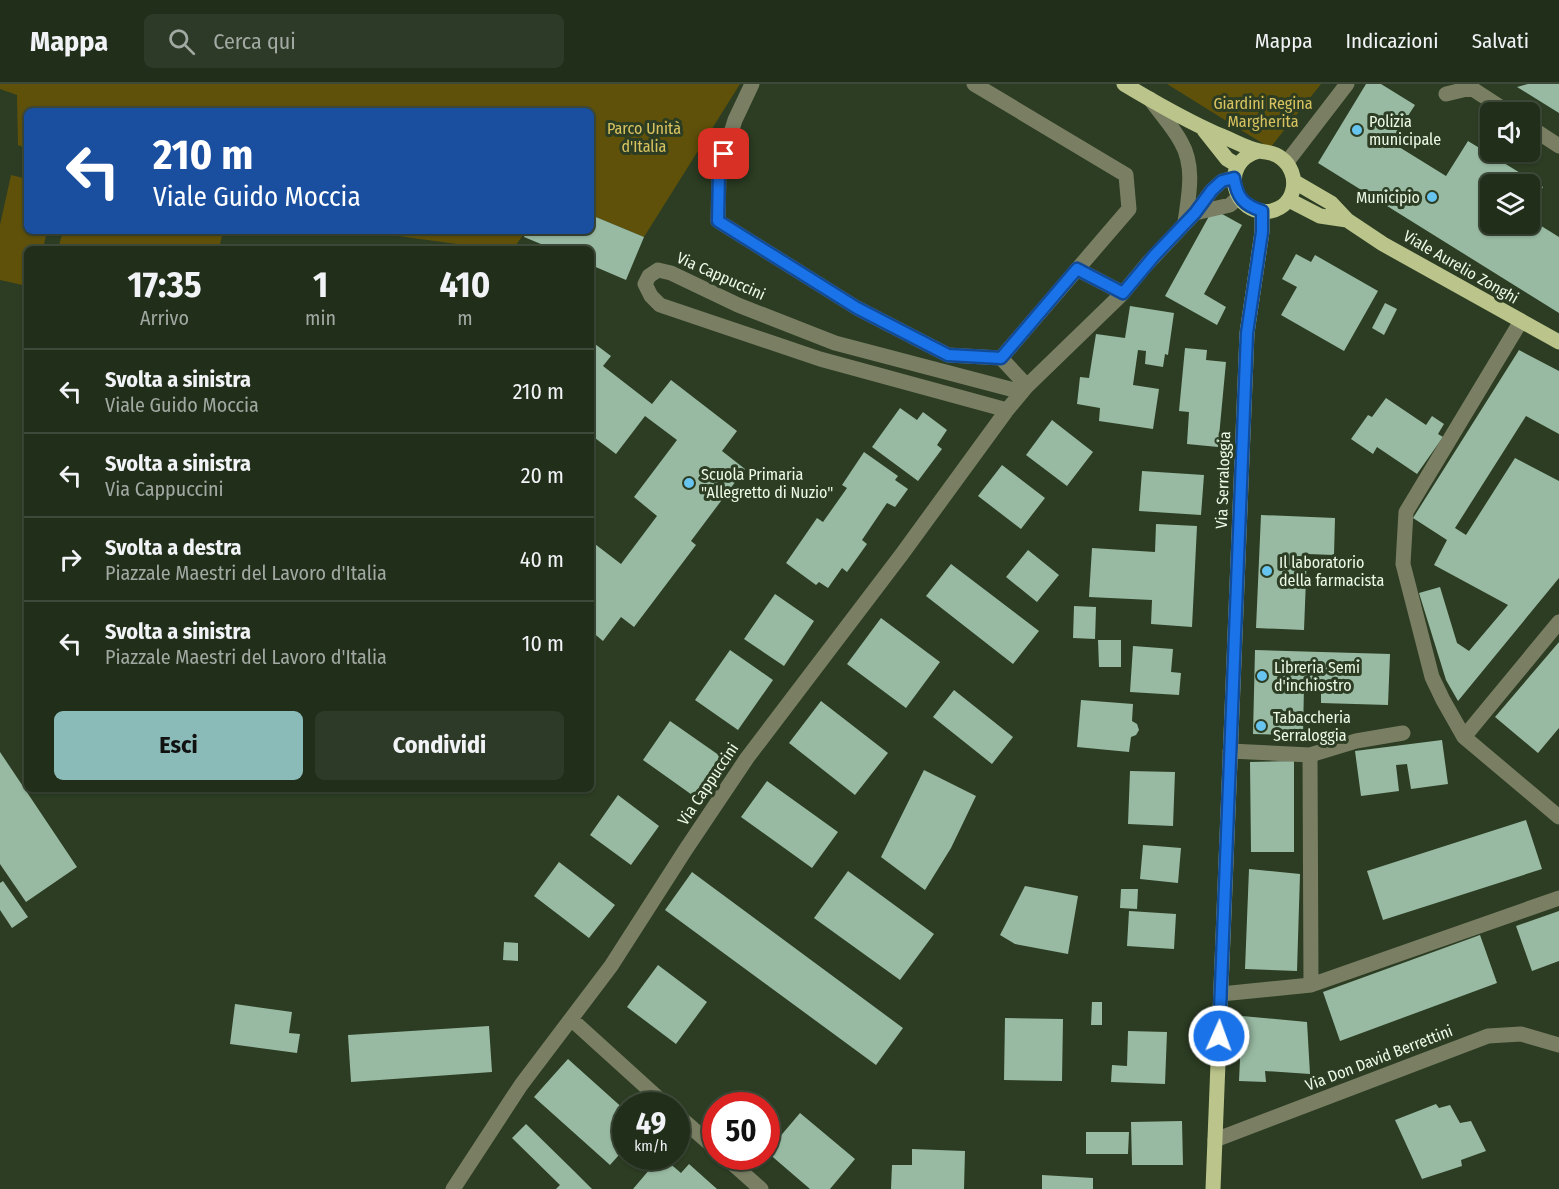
<!DOCTYPE html>
<html lang="it">
<head>
<meta charset="utf-8">
<style>
  body { margin:0; font-family:"Fira Sans Condensed",sans-serif; background:#2d3a27; color:#f1f3f6; height:100vh; display:flex; flex-direction:column; font-size:22px; white-space:nowrap }
  * { box-sizing:border-box; margin:0 }
  p { font-size:20px; color:#a2a8a2 }
  .icon { flex:none; width:33px; height:33px; fill:none; stroke:currentColor; stroke-width:2; stroke-linecap:round; stroke-linejoin:round }
  .map { position:relative; flex:1; overflow:hidden }
  .details { position:absolute; left:24px; top:162px; width:570px; height:546px; display:flex; flex-direction:column; background:#212e1a; border-radius:9px; box-shadow:0 2px 4px #0004,0 0 0 2px #3e4a39 }
  .details>* { flex:none }
  .hud { position:absolute; left:24px; top:24px; width:570px; height:126px; border-radius:9px; box-shadow:0 2px 4px #0004,0 0 0 2px #3e4a39; background:#1a4fa0; color:#fff; overflow:hidden }
  .fabs { position:absolute; left:1480px; top:18px; display:grid; gap:12px }
  .fabs a { display:grid; place-items:center; width:60px; height:60px; border-radius:9px; background:#212e1a; box-shadow:0 2px 4px #0004,0 0 0 2px #3e4a39; font-size:30px }
  .speed { position:absolute; left:612px; top:1008px; display:flex; gap:12px; font-size:30px; font-weight:700; text-align:center }
  .speed>* { display:grid; place-content:center; width:78px; height:78px; border-radius:50%; background:#212e1a; box-shadow:0 2px 4px #0004,0 0 0 2px #3e4a39; line-height:1 }
  .speed small { font-size:15px; font-weight:400 }
  .speed .limit { border:9px solid #d22; background:#fff; color:#111 }
  .pin { position:absolute; display:grid; place-items:center; width:51px; height:51px; color:#fff; margin:-26px; border-radius:12px; box-shadow:0 3px 9px #0006 }
  .me { position:absolute; width:66px; margin:-33px; rotate:2deg; stroke-linejoin:round; filter:drop-shadow(0 0 4px #0008) }
  .turn { display:flex; align-items:center; gap:21px; height:126px; padding:0 30px; font-size:27px }
  .turn .icon { width:78px; height:78px; stroke-width:2.5 }
  .turn b { display:block; font-size:42px; line-height:51px }
  .eta { display:flex; justify-content:space-evenly; align-items:center; height:102px; text-align:center }
  .eta b { font-size:36px; font-weight:700; line-height:42px }
  .cta { display:flex; gap:12px; margin-top:auto; padding:12px 30px }
  .cta a { flex:1; height:69px; border-radius:9px; background:#8bbbb9; color:#111; font-size:24px; font-weight:700; line-height:69px; text-align:center }
  .cta a+a { background:#2d3a27; color:#f1f3f6 }
  ul { padding:0; list-style:none }
  li { display:flex; align-items:center; gap:18px; height:84px; padding:0 30px; border-top:2px solid #3e4a39 }
  li div { flex:1 }
  li b { display:block; font-size:22px }
  li em { font-style:normal }
  header { display:flex; align-items:center; gap:36px; box-sizing:border-box; height:84px; padding:0 30px; background:#212e1a; border-bottom:2px solid #3e4a39 }
  header strong { font-size:28px }
  nav { display:flex; gap:33px; margin-inline-start:auto; font-size:21px }
  .search { width:420px; height:54px; background:#2d3a27; display:flex; align-items:center; gap:15px; box-sizing:border-box; padding:0 21px; border-radius:9px; color:#a2a8a2; font-size:22px }
  .map>svg:first-child { display:block }
</style>
</head>
<body>
<header>
<strong>Mappa</strong>
<div class="search"><svg class="icon" aria-label="search" viewBox="0 0 24 24"><circle cx="10" cy="10" r="6"/><path d="M15 15l6 6"/></svg>Cerca qui</div>
<nav><a>Mappa</a><a>Indicazioni</a><a>Salvati</a></nav>
</header>
<div class="map">
<svg width="1559" height="1105" viewBox="0 0 1559 1105">
  <rect width="100%" height="100%" fill="#2c3d23"/>
  <path fill="#5f510a" d="M0,0H740L644,153L591,131V27H27V65L18,61L17,11L0,5Z
    M1167,0H1321L1270,64Z
    M11,91L27,95V147H47L43,165H27V202L0,196V141Z
    M63,147H223L219,165H58Z
    M361,147H526L513,165H494Z"/>
  <path fill="#98baa2" d="M1366,0H1381L1415,21L1391,58L1446,92L1468,57L1543,103L1530,124V100H1491V140H1530V135L1559,153V229L1318,79Z
    M1528,0H1559V29L1517,3Z
    M1213,125L1242,141L1204,210L1226,223L1217,241L1165,212Z
    M591,131L644,153L626,196L591,181V165H553L524,153L526,147H591Z
    M1296,170L1311,178L1315,171L1378,207L1344,267L1281,231L1297,203L1282,195Z
    M1385,219L1397,225L1384,251L1372,244Z
    M1130,222L1174,229L1168,271L1165,270L1163,283L1145,280L1146,267L1138,266L1133,301L1159,305L1153,345L1099,337L1100,324L1077,320L1080,293L1089,294L1096,250L1125,254Z
    M591,257L611,272L603,282L652,320L671,296L737,347L722,367L745,385L691,457L696,461L634,543L621,533L603,557L591,547V457L621,480L657,432L634,413L677,356L645,332L616,370L591,351Z
    M1185,264L1207,266L1206,276L1226,278L1218,363L1187,360L1189,328L1179,327Z
    M1519,266L1559,287V350L1526,332L1455,444L1466,451L1515,374L1559,397V494L1458,617L1446,596L1419,509L1440,503L1457,559L1469,567L1508,521L1434,481L1447,456L1413,434Z
    M1386,314L1426,341L1432,332L1444,340L1438,350L1443,353L1417,390L1377,363L1373,370L1351,355L1368,331L1372,333Z
    M900,324L917,336L923,328L947,346L937,361L942,365L918,397L872,363Z
    M1052,336L1093,368L1067,402L1026,371Z
    M864,368L898,392L895,396L908,405L895,423L887,419L862,456L867,460L847,488L842,484L828,504L819,498L816,501L786,479L817,434L823,438L847,404L842,401Z
    M1002,381L1045,414L1021,445L978,412Z
    M1142,387L1204,391L1201,431L1139,427Z
    M1261,431L1335,434L1334,471L1307,470L1304,546L1256,544Z
    M1156,440L1197,442L1192,543L1151,540L1152,516L1089,513L1092,464L1155,468Z
    M1028,466L1059,491L1037,518L1006,493Z
    M951,480L1039,547L1013,580L926,512Z
    M775,510L814,537L784,582L744,555Z
    M1074,522L1096,523L1095,555L1073,554Z
    M881,534L940,578L906,624L847,580Z
    M1098,556H1121V583H1099Z
    M1559,558V644L1538,669L1495,633Z
    M1133,562L1173,565L1171,588L1181,589L1179,611L1130,608Z
    M730,566L773,596L738,646L695,616Z
    M1255,566L1390,570L1388,621L1321,619V602H1304L1303,651L1253,650Z
    M954,606L1013,653L992,680L933,633Z
    M1081,616L1133,620L1132,637L1137,640L1139,646L1136,651L1131,653L1129,668L1077,663Z
    M821,617L888,669L855,711L789,659Z
    M670,637L723,674L695,713L643,676Z
    M1442,656L1448,700L1411,705L1407,680L1396,681L1399,707L1361,712L1355,667Z
    M0,668L77,783L26,818L0,780Z
    M1294,677V768H1251L1250,678Z
    M924,686L976,712L951,764L925,806L881,773Z
    M1130,687L1175,688L1173,742L1128,740Z
    M767,697L838,748L812,784L741,733Z
    M618,711L659,742L631,781L590,751Z
    M1526,736L1542,785L1383,836L1367,787Z
    M1143,761L1181,764L1178,799L1140,795Z
    M559,778L615,821L589,854L534,812Z
    M1249,785L1300,790L1297,887L1245,885Z
    M848,787L934,850L900,896L814,834Z
    M692,788L903,944L876,981L665,826Z
    M3,797L28,833L12,844L0,826V799Z
    M1025,802L1078,812L1068,870L1015,860L1000,851Z
    M1121,805H1138L1137,825L1120,824Z
    M1129,827L1176,830L1174,865L1127,862Z
    M1559,827V877L1532,887L1516,842Z
    M1480,851L1497,899L1340,957L1323,908Z
    M504,858L518,859V877L503,876Z
    M658,881L707,918L676,960L627,923Z
    M1092,918H1102V941H1091Z
    M235,920L292,928L289,949L300,950L297,969L230,960Z
    M1242,932L1307,938L1310,990L1265,987L1266,998L1239,997Z
    M1005,934L1063,935L1062,997L1004,996Z
    M489,942L492,988L351,998L348,951Z
    M1128,947L1167,948L1165,1000L1111,998L1112,981L1127,982Z
    M568,975L626,1027V1063L610,1081L534,1013Z
    M1436,1020L1439,1024L1450,1021L1460,1039L1471,1037L1486,1067L1461,1076L1462,1082L1422,1095L1395,1036Z
    M800,1029L855,1075L830,1105H810L767,1068Z
    M1182,1037L1183,1081H1132L1131,1038Z
    M526,1040L574,1087L592,1105H556L560,1101L512,1054Z
    M1086,1048H1129L1128,1070H1086Z
    M912,1065L965,1067L964,1105H891L892,1081H912Z
    M661,1072L681,1089L689,1080L717,1105H633Z
    M1042,1091L1093,1094V1105H1042Z"/>
  <g fill="none" stroke-linecap="round" stroke-linejoin="round">
    <path stroke="#7a7f63" stroke-width="15" d="M752,0L735,36L719,87L718,137L857,224L948,271L1001,274L1027,302
      M974,0L1126,91L1129,125L1001,274
      M1470,0L1471,4L1508,28
      M1446,10L1471,4
      M1150,15C1160,29 1173,43 1181,58C1195,82 1189,111 1185,138
      M1530,43L1559,62
      M1287,78L1347,0
      M1195,129L1230,121L1239,113
      M1077,185L1123,209
      M1521,237L1406,428L1403,480L1432,593L1443,616L1464,653L1559,733
      M1007,326L820,275L660,221L651,212L645,200L649,192L658,186L671,189L738,221L835,259L1022,308
      M1464,653L1559,538
      M1230,667L1310,671L1356,657L1403,649
      M1310,671L1311,901
      M1221,910L1311,901L1559,814
      M571,935L667,1022
      M676,1030L716,1065
      M1215,1056L1488,952L1521,950L1559,961
      M724,1072L761,1105
      M453,1105L521,1001L611,882L686,765L747,674L902,470L1007,326L1027,302L1123,209L1147,180L1195,129L1212,106L1222,97L1234,94"/>
    <path stroke="#bbc58b" stroke-width="15" d="M1124,0C1154,18 1185,36 1217,50C1231,55 1245,64 1260,67C1268,69 1274,68 1281,74C1301,89 1297,121 1271,127C1234,134 1217,78 1259,67
      M1204,46L1227,75L1237,81
      M1295,98L1331,119L1347,136L1383,160L1559,258
      M1289,116L1320,132L1347,136
      M1213,1105L1247,249L1262,148V127"/>
  </g>
  <g fill="none" stroke-linecap="round" stroke-linejoin="round">
    <g stroke="#114b97" stroke-width="15">
      <path id="route" d="M724,70L719,87L718,137L857,224L948,271L1001,274L1077,185L1123,209L1154,172L1195,129L1212,106L1222,97L1234,94C1237,114 1244,121 1262,127V148L1247,249L1219,952"/>
    </g>
    <use href="#route" stroke="#1a73e8" stroke-width="10"/>
  </g>
  <g fill="#67c4ef" stroke="#2c3d23" stroke-width="2">
    <circle cx="1357" cy="46" r="6"/>
    <circle cx="1432" cy="113" r="6"/>
    <circle cx="689" cy="399" r="6"/>
    <circle cx="1267" cy="487" r="6"/>
    <circle cx="1262" cy="592" r="6"/>
    <circle cx="1261" cy="642" r="6"/>
  </g>
  <g text-anchor="middle" dominant-baseline="central" stroke-width="6" stroke-linejoin="round" paint-order="stroke">
    <g font-size="16" fill="#d9c360" stroke="#2c3d23">
      <text x="1263" y="19">Giardini Regina<tspan x="1263" dy="18">Margherita</tspan></text>
      <text x="644" y="44">Parco Unità<tspan x="644" dy="18">d'Italia</tspan></text>
    </g>
    <g font-size="16" fill="#eef9e8" stroke="#2c3d23" text-anchor="start">
      <text x="1369" y="37">Polizia<tspan x="1369" dy="18">municipale</tspan></text>
      <text x="1420" y="113" text-anchor="end">Municipio</text>
      <text x="701" y="390">Scuola Primaria<tspan x="701" dy="18">"Allegretto di Nuzio"</tspan></text>
      <text x="1279" y="478">Il laboratorio<tspan x="1279" dy="18">della farmacista</tspan></text>
      <text x="1274" y="583">Libreria Semi<tspan x="1274" dy="18">d'inchiostro</tspan></text>
      <text x="1273" y="633">Tabaccheria<tspan x="1273" dy="18">Serraloggia</tspan></text>
    </g>
    <g font-size="16" fill="#eef9e8" stroke="#2c3d23">
      <text transform="translate(1461 183) rotate(30)">Viale Aurelio Zonghi</text>
      <text transform="translate(721 192) rotate(24)">Via Cappuccini</text>
      <text transform="translate(1223 396) rotate(-88)">Via Serraloggia</text>
      <text transform="translate(708 700) rotate(-56)">Via Cappuccini</text>
      <text transform="translate(1379 974) rotate(-21)">Via Don David Berrettini</text>
    </g>
  </g>
</svg>
<div class="fabs">
<a><svg class="icon" aria-label="sound" viewBox="0 0 24 24"><path d="M4 9h4l5-4v14l-5-4H4zM17 9q2 3 0 6"/></svg></a>
<a><svg class="icon" aria-label="layers" viewBox="0 0 24 24"><path d="M12 4l9 5-9 5-9-5zM3 14l9 5 9-5"/></svg></a>
</div>
<div class="speed"><div>49<small>km/h</small></div><div class="limit">50</div></div>
<div class="pin" style="left:724px;top:70px;background:#d93025"><svg class="icon" aria-label="arrive" viewBox="0 0 24 24"><path d="M6 21V4h12l-3 4 3 4H6"/></svg></div>
<svg class="me" style="left:1219px;top:952px" viewBox="-20 -20 40 40"><circle r="17" fill="#1a73e8" stroke="#fff" stroke-width="3"/><path d="M0-11L8 9 0 5-8 9z" fill="#fff"/></svg>
<div class="hud">
<div class="turn"><svg class="icon" aria-label="left" viewBox="0 0 24 24"><path d="M17 20v-9H6M10 6l-5 5 5 5"/></svg><div><b>210 m</b>Viale Guido Moccia</div></div>
</div>
<section class="details">
<div class="eta">
<div><b>17:35</b><p>Arrivo</p></div>
<div><b>1</b><p>min</p></div>
<div><b>410</b><p>m</p></div>
</div>
<ul>
<li><svg class="icon" aria-label="left" viewBox="0 0 24 24"><path d="M17 20v-9H6M10 6l-5 5 5 5"/></svg><div><b>Svolta a sinistra</b><p>Viale Guido Moccia</p></div><em>210 m</em></li>
<li><svg class="icon" aria-label="left" viewBox="0 0 24 24"><path d="M17 20v-9H6M10 6l-5 5 5 5"/></svg><div><b>Svolta a sinistra</b><p>Via Cappuccini</p></div><em>20 m</em></li>
<li><svg class="icon" aria-label="right" viewBox="0 0 24 24"><path d="M7 20v-9h11M14 6l5 5-5 5"/></svg><div><b>Svolta a destra</b><p>Piazzale Maestri del Lavoro d'Italia</p></div><em>40 m</em></li>
<li><svg class="icon" aria-label="left" viewBox="0 0 24 24"><path d="M17 20v-9H6M10 6l-5 5 5 5"/></svg><div><b>Svolta a sinistra</b><p>Piazzale Maestri del Lavoro d'Italia</p></div><em>10 m</em></li>
</ul>
<div class="cta"><a>Esci</a><a>Condividi</a></div>
</section>
</div>
</body>
</html>
